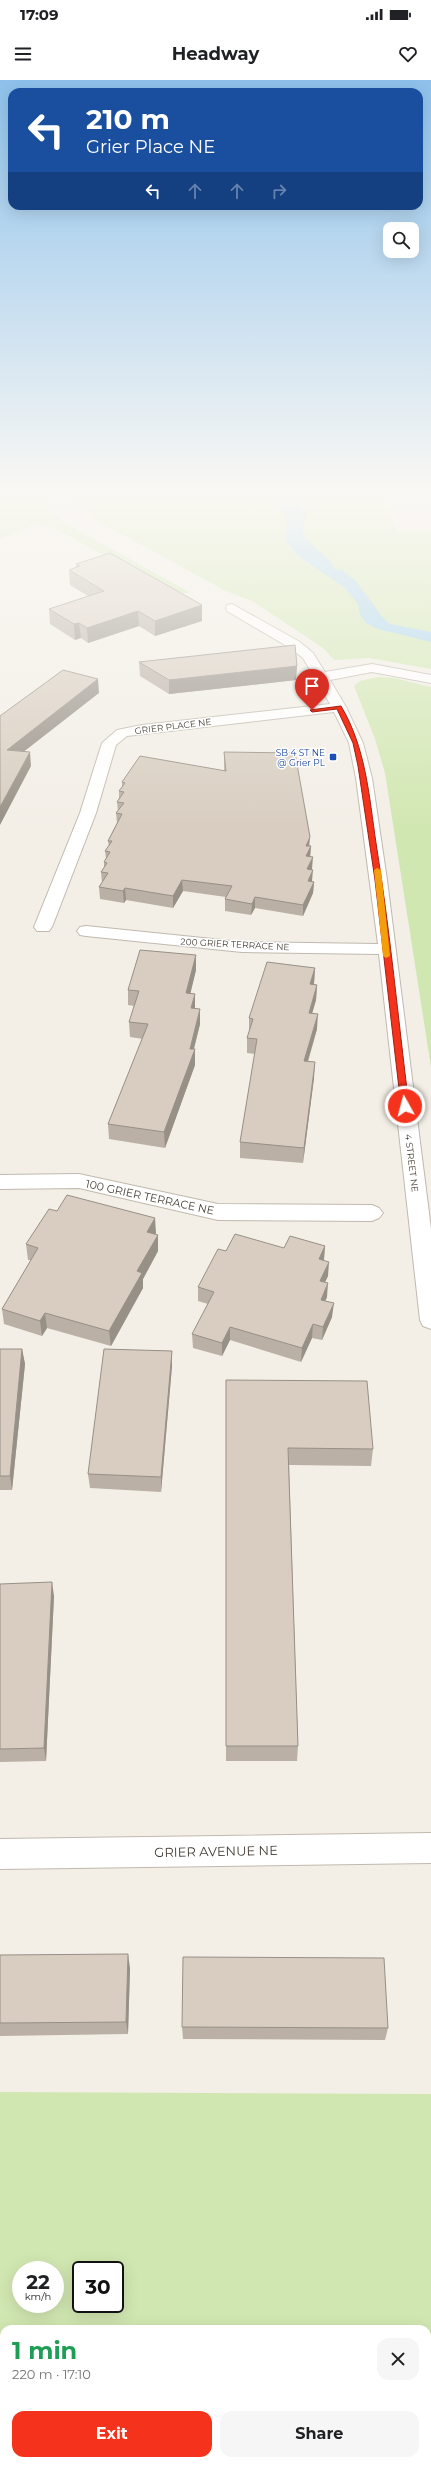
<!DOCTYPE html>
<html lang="en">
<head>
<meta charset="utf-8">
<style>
  body { margin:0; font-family:Montserrat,sans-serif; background:#f6f6f6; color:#202124; height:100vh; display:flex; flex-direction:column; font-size:15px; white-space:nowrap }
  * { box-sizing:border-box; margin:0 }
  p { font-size:13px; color:#757577 }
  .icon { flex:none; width:22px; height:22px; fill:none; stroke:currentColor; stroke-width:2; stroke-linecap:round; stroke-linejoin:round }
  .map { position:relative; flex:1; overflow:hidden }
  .sheet { position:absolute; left:0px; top:2245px; width:431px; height:140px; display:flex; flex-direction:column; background:#fff; border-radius:12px 12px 0 0; box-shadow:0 4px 16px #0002 }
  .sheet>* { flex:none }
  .banner { position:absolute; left:8px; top:8px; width:415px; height:122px; border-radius:12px; box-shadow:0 4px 16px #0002; background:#1a4fa0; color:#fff; overflow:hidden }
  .tools { position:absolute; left:383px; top:142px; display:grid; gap:8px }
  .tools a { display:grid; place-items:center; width:36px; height:36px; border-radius:8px; background:#fff; box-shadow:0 4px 16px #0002; font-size:20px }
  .speed { position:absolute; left:12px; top:2181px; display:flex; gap:8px; font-size:20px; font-weight:700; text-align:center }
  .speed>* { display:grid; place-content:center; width:52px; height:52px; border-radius:50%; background:#fff; box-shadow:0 4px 16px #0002; line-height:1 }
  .speed small { font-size:10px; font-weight:400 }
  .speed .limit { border:2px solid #111; border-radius:6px; background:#fff; color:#111 }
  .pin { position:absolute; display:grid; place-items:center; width:34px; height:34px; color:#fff; margin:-41px -17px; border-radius:50% 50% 50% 0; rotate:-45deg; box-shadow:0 0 4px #0007 }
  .pin .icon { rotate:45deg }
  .me { position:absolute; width:44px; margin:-22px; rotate:353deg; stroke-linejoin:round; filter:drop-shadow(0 0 3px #0008) }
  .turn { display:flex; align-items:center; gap:14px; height:84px; padding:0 12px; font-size:18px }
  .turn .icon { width:52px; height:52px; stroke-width:2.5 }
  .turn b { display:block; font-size:28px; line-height:34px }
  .lanes { display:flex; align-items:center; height:38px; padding:0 12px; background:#0003; justify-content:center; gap:20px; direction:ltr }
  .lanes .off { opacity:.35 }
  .round { display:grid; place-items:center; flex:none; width:42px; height:42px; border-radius:12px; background:#f6f6f6 }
  .overview { display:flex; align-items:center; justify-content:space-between; height:68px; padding:0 12px }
  h1 { font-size:24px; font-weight:700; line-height:30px; color:#1e9e55 }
  .primary-button { display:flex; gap:8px; margin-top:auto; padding:8px 12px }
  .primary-button a { flex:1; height:46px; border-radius:12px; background:#f5331c; color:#fff; font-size:16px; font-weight:700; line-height:46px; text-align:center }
  .primary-button a+a { background:#f6f6f6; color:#202124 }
  .status { display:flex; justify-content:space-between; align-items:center; height:28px; padding:0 20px; background:#fff; direction:ltr }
  .status svg { height:11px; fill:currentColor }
  header { display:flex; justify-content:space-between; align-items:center; height:52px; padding:0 12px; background:#fff; font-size:18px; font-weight:700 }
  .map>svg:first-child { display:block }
</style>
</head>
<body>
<div class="status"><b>17:09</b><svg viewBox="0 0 49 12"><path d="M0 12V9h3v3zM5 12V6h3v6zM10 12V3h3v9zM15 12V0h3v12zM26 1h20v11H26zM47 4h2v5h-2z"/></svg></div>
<header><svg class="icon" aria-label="menu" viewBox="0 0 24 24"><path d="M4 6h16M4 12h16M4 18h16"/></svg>Headway<svg class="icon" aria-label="heart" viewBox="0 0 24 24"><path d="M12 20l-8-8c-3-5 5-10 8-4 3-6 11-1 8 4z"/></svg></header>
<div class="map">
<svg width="431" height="2385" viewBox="0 0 431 2385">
  <rect width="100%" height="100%" fill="#f3efe7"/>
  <path fill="#d1e7b1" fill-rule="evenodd" d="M0,415H43L52,431L63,442L189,512L176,516L58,450L35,444L0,460Z
    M72,415H385L397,451H431V589L370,578L334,580L323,568L254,522L226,511L97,441L76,424Z
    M378,597L394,598L431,607V987L385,693L375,659L354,606L360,601Z
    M0,2012L431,2014V2260H427V2249H4V2258H0ZM21,2190H55V2224H21ZM81,2190H115V2224H81Z"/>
  <path fill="#a5d4ef" d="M271,415H291L293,421L307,433C307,438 304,442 303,448C300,463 332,475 334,489L341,490V485L343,491L356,501L383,538L390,544L431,552V562L378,549L366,543L360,535L358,524L345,508L297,475L286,460L287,440Z"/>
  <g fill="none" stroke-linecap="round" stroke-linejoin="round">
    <g stroke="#c1b9ad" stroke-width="2">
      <path id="minor" d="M232,524L300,562L313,573L325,592L372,584L431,595V603L372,592L330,600L346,627L363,663L372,698L387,800L431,1149V1249L423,1246L420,1240L379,874L242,872L86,856L80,855L77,851L80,847L86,846L242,862L378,864L356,698L349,663L334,632L127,656L116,665L96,733L52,847L49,851H37L34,847L80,733L102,663L117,650L142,645L330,624L303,578L290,568L227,531L226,528L227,525Z
        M79,1094L218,1124L372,1125L379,1128L383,1133L379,1138L372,1141L218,1140L79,1108L0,1109V1095Z
        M431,1753V1783L0,1789V1759Z"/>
    </g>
    <use href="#minor" fill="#fff" fill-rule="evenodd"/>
  </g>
  <path fill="#bab0a5" d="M76,484L202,541L155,556L139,546L88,563L81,558L75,560L50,544L49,529L88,516L70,505L69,490L76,487Z
    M139,582L297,586L296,600L169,614L140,596Z
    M224,672L310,766H311L310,777L312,789V801L314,802L313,813L303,836L255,828L251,835L225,831V819L226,817L183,811L173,828L126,820L124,823L100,819L99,807L102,803L101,792L104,788V782L106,778L105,771L109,767L108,761L117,743L116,733L118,732L117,722L119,718V711L122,707V702L224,691Z
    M196,875V890L190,913L195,914V929L200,944L194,969L195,985L165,1068L109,1059L108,1044L143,959L130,957L129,942L134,926L128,925V910Z
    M315,888L314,904L317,905L316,920L312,933L317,949L308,982L314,998L303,1083L240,1078V1062L255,974L247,973V958L249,952V938Z
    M57,1131L156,1153L155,1155H158V1171L143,1199V1208L111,1266L47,1248L42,1256L4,1244L2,1229L31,1180H28L26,1164Z
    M325,1166L324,1179V1181L328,1196L325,1202L327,1217L325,1221L332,1237L322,1260L312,1258L301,1282L230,1260L222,1276L193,1268L192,1254L208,1224L198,1221V1207L226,1171Z
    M0,1269H22L25,1284L12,1410H0Z
    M172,1286L161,1412L90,1408L88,1394Z
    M226,1300L373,1369L371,1386L289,1385L298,1666L297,1681H226Z
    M0,1504L54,1516L46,1681L0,1682Z
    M0,1875L130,1888L128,1954L0,1956Z
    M182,1947L388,1948L385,1960L183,1959Z"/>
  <path fill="#979086" d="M202,525V541L155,556V541Z
    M138,531L139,546L88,563L87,548Z
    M79,543L81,558L75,560L74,544Z
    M297,586L296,600L169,614V600Z
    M98,599L99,613L8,684L7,670Z
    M30,672L31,686L0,745V727Z
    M310,757L309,768L306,766Z
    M311,766L310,778L306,776Z
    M313,777L312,789L307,800V789Z
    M313,790L312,801H308Z
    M182,800L183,811L173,828V816Z
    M314,802L313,813L303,836V825Z
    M125,808L126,820L124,823L123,811Z
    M255,817V828L251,835L252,824Z
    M196,875V890L187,928L186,913Z
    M315,888L314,903L309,919L310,904Z
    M317,905L316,920L308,948L309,933Z
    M195,914V929L191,928Z
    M200,929V944L191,980L195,969V985L165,1068L164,1052L190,969Z
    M318,934L317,949L303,997L304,981Z
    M315,982L314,998L303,1083L304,1068Z
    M155,1138L156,1153L147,1168V1152Z
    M158,1155V1171L143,1199V1208L111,1266L109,1251L137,1191Z
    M325,1166L324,1179L318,1193L319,1179Z
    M329,1182L328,1196L319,1214L320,1201Z
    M328,1203L327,1217L320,1233L321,1220Z
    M334,1223L332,1237L322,1260L323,1247Z
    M45,1233L47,1248L42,1256L40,1241Z
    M313,1244L312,1258L301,1282L302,1268Z
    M230,1247V1260L222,1276V1263Z
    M22,1269L25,1284L12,1410L10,1396Z
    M172,1271V1286L161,1412V1397Z
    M52,1502L54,1516L46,1681L44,1668Z
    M128,1874L130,1888L128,1954L126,1942Z
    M79,2381H83V2385H79Z"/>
  <path fill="#d8cdc0" stroke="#979086" d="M110,473L202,525L155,541L138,531L87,548L79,543L74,544L49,529L104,511L69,490L80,486L76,484Z
    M295,565L297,586L169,600L139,582Z
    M63,590L98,599L7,670L30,672L0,727V636Z
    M224,672L295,673L310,757L306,766H311L306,776L313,777L307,789L313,790L308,801L314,802L303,825L255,817L252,824L225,819L232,806L182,800L173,816L125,808L123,811L99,807L108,793L101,792L107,783L104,782L110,772L105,771L112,761H108L122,734L116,733L124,723L117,722L124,712L119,711L125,703L122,702L140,676L226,691Z
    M140,870L196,875L186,913L195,914L191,928L200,929L190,969H195L164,1052L108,1044L148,944L129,942L139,911L128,910Z
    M267,882L315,888L310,904L317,905L309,933L318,934L304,981L315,982L304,1068L240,1062L257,959L247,958L253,939L249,938Z
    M67,1115L155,1138L147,1152L158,1155L137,1191L142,1193L109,1251L45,1233L40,1241L2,1229L38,1168L26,1164L49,1129L57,1131Z
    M235,1154L284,1168L290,1156L325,1166L319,1179L329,1182L320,1201L328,1203L321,1220L334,1223L323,1247L313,1244L302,1268L230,1247L222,1263L192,1254L214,1212L198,1207L218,1169L226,1171Z
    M0,1269H22L10,1396H0Z
    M104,1269L172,1271L161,1397L88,1394Z
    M226,1300L367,1301L373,1369L288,1368L298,1666H226Z
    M52,1502L44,1668L0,1669V1504Z
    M128,1874L126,1942L0,1943V1875Z
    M183,1877L384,1878L388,1948L182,1947Z
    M0,2323H4V2381H79V2385H0Z
    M182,2381H421V2385H182Z"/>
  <linearGradient id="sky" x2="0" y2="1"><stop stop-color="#8dc1eb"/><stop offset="0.55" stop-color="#faf8f4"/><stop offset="1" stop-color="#faf8f4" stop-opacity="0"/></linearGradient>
  <rect width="431" height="749" fill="url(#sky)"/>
  <path fill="#f5331c" stroke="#9f2112" d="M341,626C366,668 369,716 376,763C390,850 398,938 409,1026L405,1028L401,1026L375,800L358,686L353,663L337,629L312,632L310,630Z"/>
  <path fill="#f59e0b" d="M377,788L381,790L390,876L386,878L383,876L374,790Z"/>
  <rect fill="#1a4fb4" stroke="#fff" stroke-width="1.5" x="329" y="673" width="8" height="8" rx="2"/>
  <g text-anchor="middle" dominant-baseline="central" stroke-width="3" stroke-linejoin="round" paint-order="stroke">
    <g font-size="9" fill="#463f36" stroke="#fff">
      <text transform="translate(173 646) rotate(-7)">GRIER PLACE NE</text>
      <text transform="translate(235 864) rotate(3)">200 GRIER TERRACE NE</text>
      <text transform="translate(412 1083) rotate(83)">4 STREET NE</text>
    </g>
    <g font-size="9" fill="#164399" stroke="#fff" text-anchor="end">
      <text x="325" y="672">SB 4 ST NE<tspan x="325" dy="10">@ Grier PL</tspan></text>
    </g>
    <g font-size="11" fill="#463f36" stroke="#fff">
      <text transform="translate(150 1117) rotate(12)">100 GRIER TERRACE NE</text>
    </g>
    <g font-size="13" fill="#463f36" stroke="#fff">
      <text transform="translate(216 1771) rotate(-1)">GRIER AVENUE NE</text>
    </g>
  </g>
</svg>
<div class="tools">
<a><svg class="icon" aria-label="search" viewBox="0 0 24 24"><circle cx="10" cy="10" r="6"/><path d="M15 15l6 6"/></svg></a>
</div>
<div class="speed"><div>22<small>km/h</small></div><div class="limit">30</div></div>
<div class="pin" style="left:312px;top:630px;background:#d93025"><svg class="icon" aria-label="arrive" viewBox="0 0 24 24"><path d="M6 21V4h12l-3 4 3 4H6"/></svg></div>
<svg class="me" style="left:405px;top:1026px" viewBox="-20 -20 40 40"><circle r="17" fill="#f5331c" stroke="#fff" stroke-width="3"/><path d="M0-11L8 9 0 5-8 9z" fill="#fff"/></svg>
<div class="banner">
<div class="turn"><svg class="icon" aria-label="left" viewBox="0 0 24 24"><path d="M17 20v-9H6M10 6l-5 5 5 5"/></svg><div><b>210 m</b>Grier Place NE</div></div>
<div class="lanes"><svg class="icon" aria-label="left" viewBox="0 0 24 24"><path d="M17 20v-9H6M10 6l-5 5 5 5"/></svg><svg class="icon off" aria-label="ahead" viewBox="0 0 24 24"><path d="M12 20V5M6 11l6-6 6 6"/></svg><svg class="icon off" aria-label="ahead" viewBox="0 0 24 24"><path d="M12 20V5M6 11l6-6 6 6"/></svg><svg class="icon off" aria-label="right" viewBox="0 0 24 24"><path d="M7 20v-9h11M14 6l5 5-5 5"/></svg></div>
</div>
<section class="sheet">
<div class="overview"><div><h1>1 min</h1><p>220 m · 17:10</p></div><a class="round"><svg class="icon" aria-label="close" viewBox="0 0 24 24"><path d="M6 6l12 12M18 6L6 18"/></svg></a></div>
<div class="primary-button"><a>Exit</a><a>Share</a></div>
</section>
</div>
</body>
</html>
